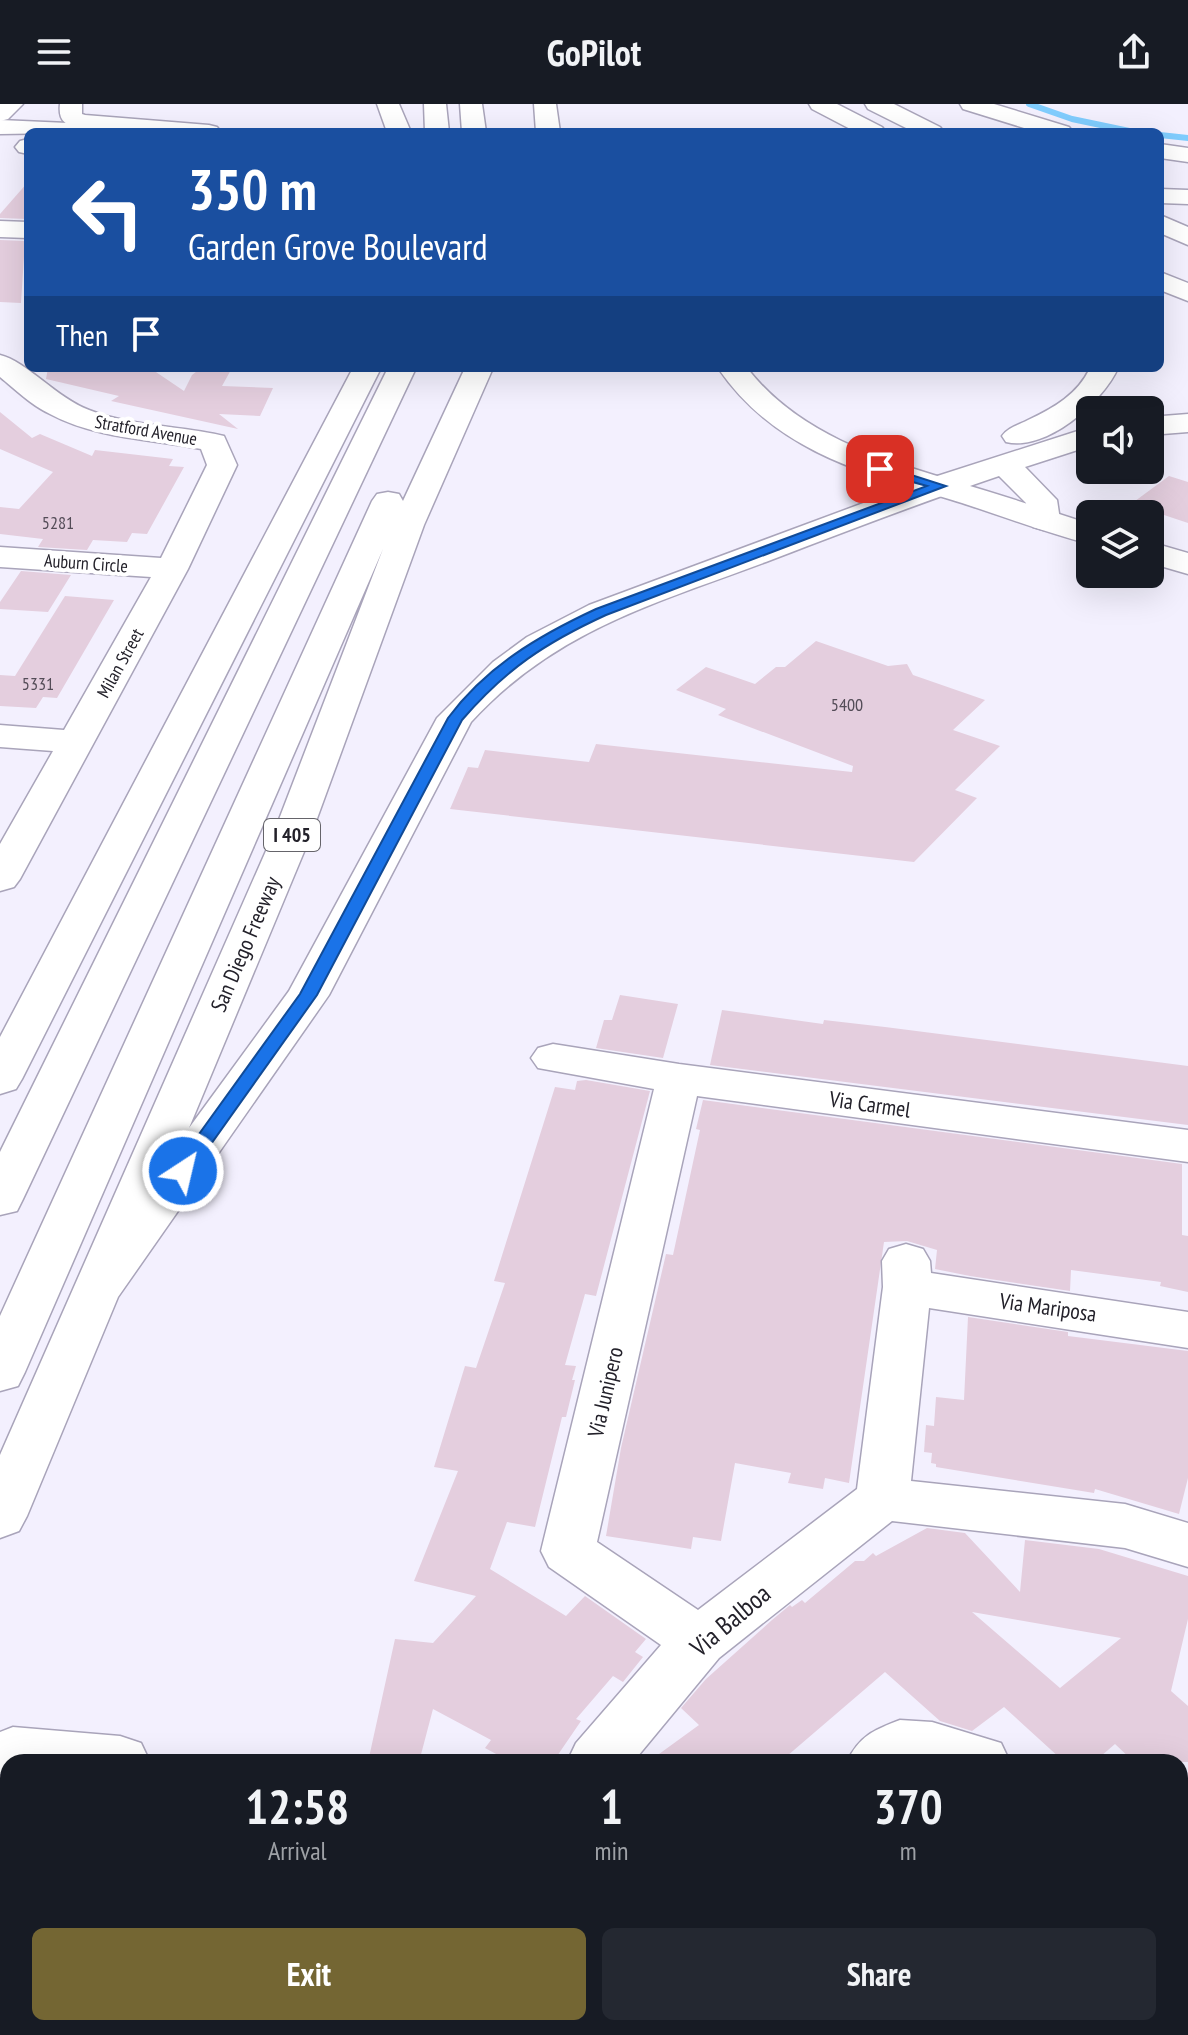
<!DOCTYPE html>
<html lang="en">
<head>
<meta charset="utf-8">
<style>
  body { margin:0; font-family:"PT Sans Narrow",sans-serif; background:#242831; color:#f1f3f6; height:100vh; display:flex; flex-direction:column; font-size:30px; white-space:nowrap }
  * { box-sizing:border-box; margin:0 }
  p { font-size:26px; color:#9ea1a6 }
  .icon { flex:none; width:44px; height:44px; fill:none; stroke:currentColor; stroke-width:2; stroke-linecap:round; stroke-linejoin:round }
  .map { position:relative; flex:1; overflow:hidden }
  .sheet { position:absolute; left:0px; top:1650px; width:1188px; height:282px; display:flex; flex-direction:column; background:#171b24; border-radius:24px 24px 0 0; box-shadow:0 8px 32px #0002 }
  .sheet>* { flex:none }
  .banner { position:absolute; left:24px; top:24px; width:1140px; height:244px; border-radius:12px; box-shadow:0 8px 32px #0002; background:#1a4fa0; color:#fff; overflow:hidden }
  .controls { position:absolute; left:1076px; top:292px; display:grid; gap:16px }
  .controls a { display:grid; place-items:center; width:88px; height:88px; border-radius:12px; background:#171b24; box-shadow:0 8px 32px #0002; font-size:40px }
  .pin { position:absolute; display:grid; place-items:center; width:68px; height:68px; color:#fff; margin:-34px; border-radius:16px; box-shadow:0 4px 12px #0006 }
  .me { position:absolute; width:88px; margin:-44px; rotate:35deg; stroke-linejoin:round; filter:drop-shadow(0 0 6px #0008) }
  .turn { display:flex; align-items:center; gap:28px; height:168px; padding:0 32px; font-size:36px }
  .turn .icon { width:104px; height:104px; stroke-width:2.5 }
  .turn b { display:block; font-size:56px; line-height:68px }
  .then { display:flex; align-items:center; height:76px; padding:0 32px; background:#0003; gap:16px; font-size:30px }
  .eta { display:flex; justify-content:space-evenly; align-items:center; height:136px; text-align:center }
  .eta b { font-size:48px; font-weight:700; line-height:56px }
  .primary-button { display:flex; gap:16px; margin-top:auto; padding:16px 32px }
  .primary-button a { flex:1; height:92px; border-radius:12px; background:#746633; color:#fff; font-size:32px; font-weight:700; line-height:92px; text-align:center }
  .primary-button a+a { background:#242831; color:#f1f3f6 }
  header { display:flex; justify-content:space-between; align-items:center; height:104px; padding:0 32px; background:#171b24; font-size:36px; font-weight:700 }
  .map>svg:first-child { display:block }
</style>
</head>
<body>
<header><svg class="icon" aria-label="menu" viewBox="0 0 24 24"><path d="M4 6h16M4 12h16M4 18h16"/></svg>GoPilot<svg class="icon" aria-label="share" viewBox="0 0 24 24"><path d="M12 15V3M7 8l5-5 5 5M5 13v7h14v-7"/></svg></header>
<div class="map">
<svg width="1188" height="1931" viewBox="0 0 1188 1931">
  <rect width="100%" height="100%" fill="#f3f0fe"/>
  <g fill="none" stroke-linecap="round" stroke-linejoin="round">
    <path stroke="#80cdfe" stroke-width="6" d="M1029,0L1072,15L1134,28
      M1160,31L1188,34"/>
  </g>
  <path fill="#e4cede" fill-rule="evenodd" d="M28,78L27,115L0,114V110Z
    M0,136L25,137L21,199L0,198Z
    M48,264H150L184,287L192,271L201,264H232L222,282L273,284L260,312L219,310L238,325L111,297L119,292L46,275Z
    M0,308L32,334L40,330L92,352L95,346L173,355L169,362L184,363L147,430L132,429L127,438L93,436L87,446L38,443L43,435L0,430V403L19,405L53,368L0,345Z
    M1169,372L1188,378V419L1131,400Z
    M21,467L71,471L48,508L0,505V498Z
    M65,492L114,496L57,594L43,593L36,604L0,602V571L15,572Z
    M816,537L888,562L907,560L913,571L985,596L953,626L1000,642L955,686L977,694L914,758L450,705L468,663L478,664L485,646L589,658L596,640L852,668L853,662L718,611L726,605L676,586L706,563L755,580L776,563H785Z
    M620,891L678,900L663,954L596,944L604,916H612Z
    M722,906L823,920L824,916L885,923L1188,962V1021L710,961Z
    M586,976L650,987L596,1192L585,1190L565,1261L576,1262L572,1276H575L566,1313H562L535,1423L507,1418L490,1465L566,1512L585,1492L646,1535L635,1548L643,1553L623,1578L613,1572L576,1615L581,1617L553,1658H511L485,1644L491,1636L433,1605L419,1658H368L395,1535L433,1539L476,1492L414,1477L458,1367L434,1363L465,1262L476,1264L505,1179L494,1177L555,983L575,986L577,977Z
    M703,996L1182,1060V1131L1188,1132V1188L1160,1182L1161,1178L1071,1166L1070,1187L970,1172L935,1165L937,1146L907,1137L884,1138L849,1379L825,1374L823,1385L788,1379L791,1369L735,1359L721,1437L693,1433L691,1445L606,1432L621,1344L666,1150L673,1151L700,1026L696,1025Z
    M968,1213L1068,1228V1232L1188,1247V1374L1179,1410L1095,1385L1094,1389L936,1363V1360L931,1359L932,1349L924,1348L926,1321L934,1322L936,1293L964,1296Z
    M927,1424L965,1429L1020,1488L1025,1436L1099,1445L1188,1472V1515L1171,1587L1188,1602V1658H1134L1115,1640L1094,1658L1065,1651L1061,1655L1004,1603L972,1627L940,1617L885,1568L780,1658H648L699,1621L681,1604L706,1575L772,1516L790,1501L792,1503L802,1496L805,1499L855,1457H864L873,1449L876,1452ZM972,1508L1018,1516L1121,1534L1060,1584Z"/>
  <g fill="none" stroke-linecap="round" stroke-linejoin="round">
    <g stroke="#a9a4ba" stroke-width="3">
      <path id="minor" d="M0,117L28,118V134L0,133Z
        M0,251C26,257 57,294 89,306C132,323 179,321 224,332L237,361L188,465L20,775L14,783L0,787V740L53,647L0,643V621L64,626L151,473L0,463V443L161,454L207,361L201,345C150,335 97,335 50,310C31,301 16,286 0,273Z
        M553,940L679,960L1188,1026V1058L697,992L597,1438L698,1506L857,1385L883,1183L882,1157L889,1145L906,1140L923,1145L930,1157L931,1169L1188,1208V1244L929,1204L911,1377L1125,1400L1188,1419V1463L1125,1444L892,1417L719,1554L633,1658H567L576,1639L661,1541L549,1463L541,1447L654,985L538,964L531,954L538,944Z
        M900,1616L932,1618L1001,1639L1010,1658H847C859,1632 874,1626 900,1616Z
        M13,1623L120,1632L141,1639L150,1658H8V1673L0,1670V1628Z
        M1180,1692L1188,1695V1752L1180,1749Z
        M0,1885H8V1924H38L35,1931H0Z
        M55,1924H194L191,1931H58Z
        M474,1924H604L607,1931H477Z
        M678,1924H745L742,1931H675Z"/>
    </g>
    <g stroke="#a9a4ba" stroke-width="3">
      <path id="major" d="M0,16L113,21L121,23L125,28L0,30Z
        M1160,85L1188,86V100L1160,99Z
        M718,264H747C800,332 881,355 960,379C1004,392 1047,406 1090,420V440C1047,429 1005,413 962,399C868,370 777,350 718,264Z
        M1150,438L1188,449V470L1150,459Z"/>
    </g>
    <g stroke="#a9a4ba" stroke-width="3">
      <path id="highway" d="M0,0H23L8,15L0,17Z
        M60,0H82V10L85,11L209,21L217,23L221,28L81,25C65,21 58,17 60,0Z
        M377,0H399L411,28H387Z
        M424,0H446L449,28H425Z
        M460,0H482L486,28H462Z
        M534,0H556L560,28H536Z
        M809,0H837L882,23L886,28H856L812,5Z
        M865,0H894L940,23L944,28H914L868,5Z
        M960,0H994L1069,23L1073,28H1037L963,5Z
        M28,35V50L19,48L15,43L20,37Z
        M1160,40L1188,44V58L1160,54Z
        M1160,111L1188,123V141L1160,129Z
        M1160,168L1188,179V197L1160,186Z
        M353,264H381L22,975L16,985L0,990V933Z
        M388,264H416L23,1095L17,1107L0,1111V1048Z
        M465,264H493L424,421L311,731L189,1024L289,887L437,614L493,558L527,533L589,501L928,375L1090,323V342L1025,363L1057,396L1060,416L1055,423L1044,426L1033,423L1028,416L1026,399L999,372C922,398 847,427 771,456C657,499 556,525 471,618L329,891L118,1193L27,1412L19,1427L0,1434V1351L273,731L383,445L25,1268L18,1282L0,1287V1212L372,397L377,390L388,388L399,390L403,397Z
        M1090,264H1118C1103,298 1046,348 1006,338L1002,332C1008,323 1019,321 1028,316C1054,304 1078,290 1090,264Z
        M1188,310V328L1150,331V313Z"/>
    </g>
    <use href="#minor" fill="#fff" fill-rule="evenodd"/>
    <use href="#major" fill="#fff" fill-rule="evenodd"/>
    <use href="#highway" fill="#fff" fill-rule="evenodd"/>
  </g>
  <path fill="#1a73e8" stroke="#114b97" stroke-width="2" d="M880,361L946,382L606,511C545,539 506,565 462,616L317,891L189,1071H176L173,1067L176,1062L300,890L448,614C487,562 538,532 596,505L927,382L876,368L874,365Z"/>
  <g text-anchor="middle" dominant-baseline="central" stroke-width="8" stroke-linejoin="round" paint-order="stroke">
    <g font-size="18" fill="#23212a" stroke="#fff">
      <text transform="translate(146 326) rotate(10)">Stratford Avenue</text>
      <text transform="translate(86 459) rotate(4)">Auburn Circle</text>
      <text transform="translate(120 559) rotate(-61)">Milan Street</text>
    </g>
    <g font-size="18" fill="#534c57">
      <text x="58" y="418">5281</text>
      <text x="38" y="579">5331</text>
      <text x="847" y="600">5400</text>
    </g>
    <rect fill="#fff" stroke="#65646a" stroke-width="2" x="264" y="715" width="56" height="32" rx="6"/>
    <g font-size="20" font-weight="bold" fill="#23212a">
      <text x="292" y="731">I 405</text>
    </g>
    <g font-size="22" fill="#23212a" stroke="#fff">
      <text transform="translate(245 840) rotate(-67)">San Diego Freeway</text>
      <text transform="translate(870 1000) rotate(8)">Via Carmel</text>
      <text transform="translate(1048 1203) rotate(8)">Via Mariposa</text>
      <text transform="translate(605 1288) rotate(-77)">Via Junipero</text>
    </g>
    <g font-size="26" fill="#23212a" stroke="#fff">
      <text transform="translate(730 1516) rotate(-40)">Via Balboa</text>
    </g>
  </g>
</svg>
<div class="controls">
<a><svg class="icon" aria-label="sound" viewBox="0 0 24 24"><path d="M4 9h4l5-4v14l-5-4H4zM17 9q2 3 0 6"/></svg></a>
<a><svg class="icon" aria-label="layers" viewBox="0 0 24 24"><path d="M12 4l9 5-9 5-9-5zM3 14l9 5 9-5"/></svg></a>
</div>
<div class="pin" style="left:880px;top:365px;background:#d93025"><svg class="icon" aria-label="arrive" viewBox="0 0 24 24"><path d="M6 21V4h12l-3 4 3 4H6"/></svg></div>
<svg class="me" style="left:183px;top:1067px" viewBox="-20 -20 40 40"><circle r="17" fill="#1a73e8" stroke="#fff" stroke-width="3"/><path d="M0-11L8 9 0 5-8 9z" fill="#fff"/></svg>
<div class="banner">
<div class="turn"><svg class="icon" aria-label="left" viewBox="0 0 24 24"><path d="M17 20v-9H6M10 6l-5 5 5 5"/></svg><div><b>350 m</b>Garden Grove Boulevard</div></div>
<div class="then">Then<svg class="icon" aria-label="arrive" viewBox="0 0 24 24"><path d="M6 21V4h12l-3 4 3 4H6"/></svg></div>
</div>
<section class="sheet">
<div class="eta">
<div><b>12:58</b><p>Arrival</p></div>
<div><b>1</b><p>min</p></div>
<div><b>370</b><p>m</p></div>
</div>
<div class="primary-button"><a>Exit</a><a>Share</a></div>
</section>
</div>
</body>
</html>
